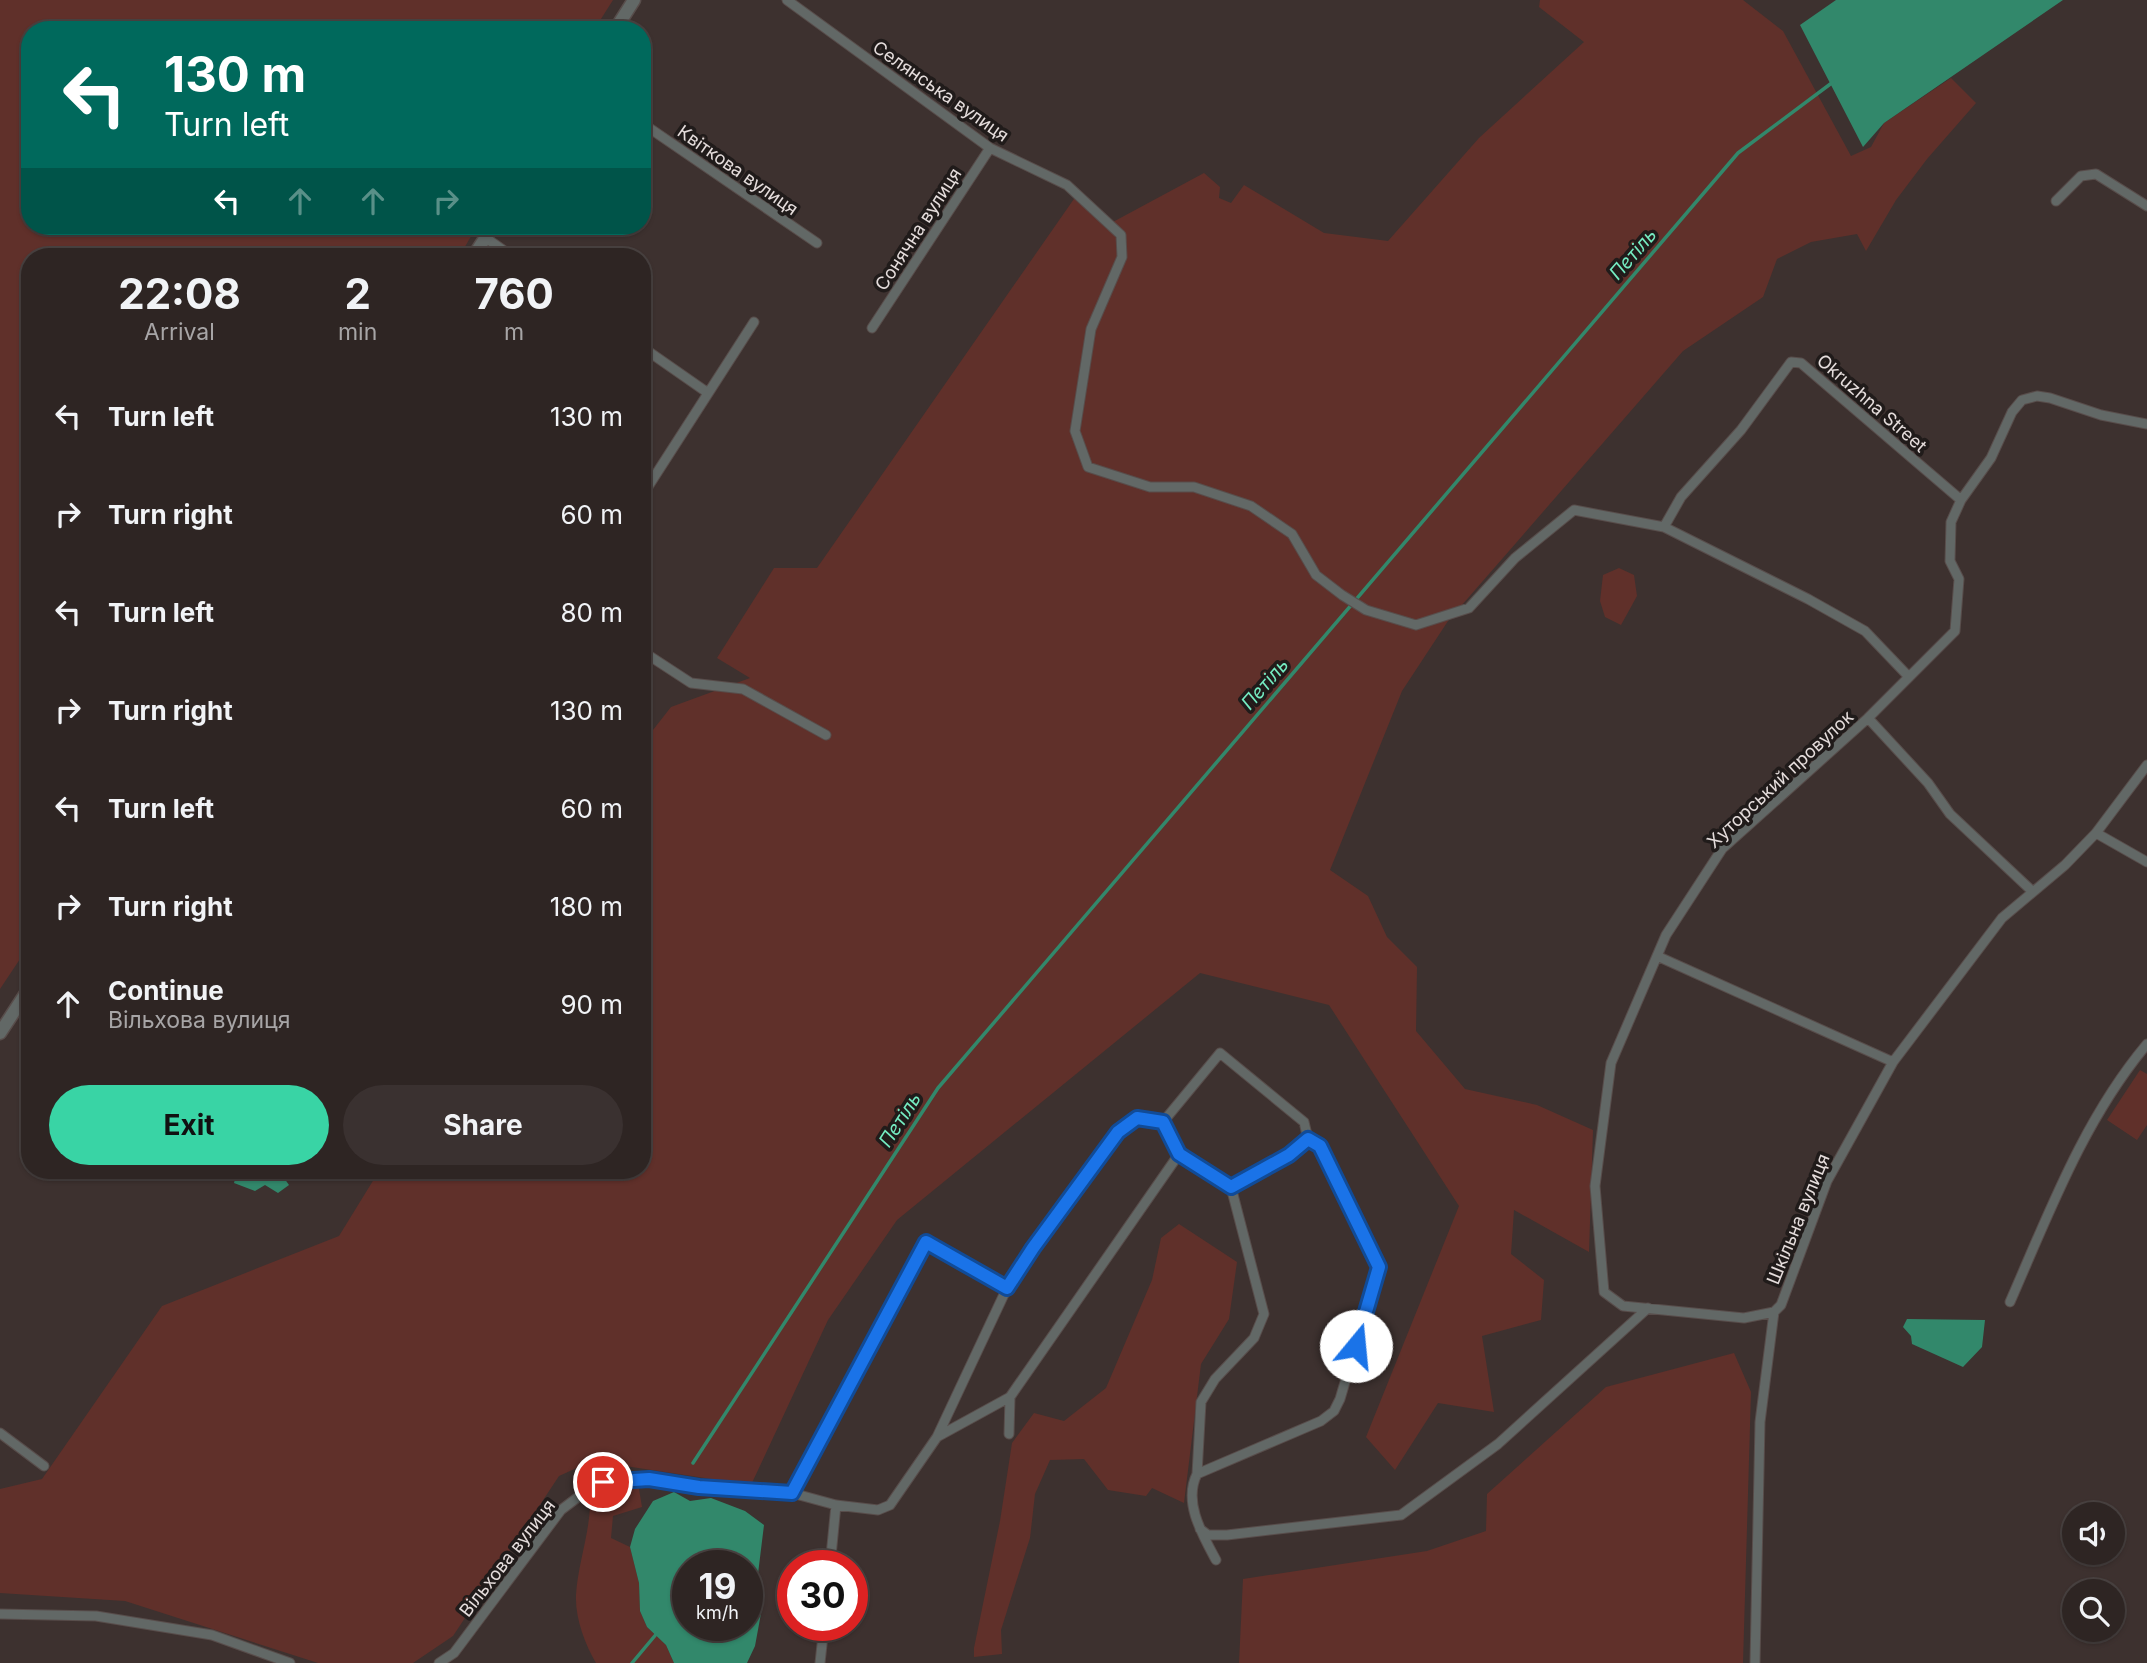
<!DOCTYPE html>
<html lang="en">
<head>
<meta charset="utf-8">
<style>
  body { margin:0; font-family:Inter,sans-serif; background:#3a3130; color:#f1f3f6; height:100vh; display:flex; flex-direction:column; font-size:26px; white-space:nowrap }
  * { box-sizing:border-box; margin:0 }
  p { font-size:23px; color:#a7a5a6 }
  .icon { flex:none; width:38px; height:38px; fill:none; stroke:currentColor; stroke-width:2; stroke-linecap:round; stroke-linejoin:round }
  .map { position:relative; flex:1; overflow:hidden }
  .panel { position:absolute; left:21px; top:248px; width:630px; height:931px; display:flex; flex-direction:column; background:#2e2523; border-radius:28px; box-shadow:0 2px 5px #0004,0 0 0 2px #494241 }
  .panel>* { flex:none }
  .banner { position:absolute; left:21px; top:21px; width:630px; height:214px; border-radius:28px; box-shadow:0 2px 5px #0004,0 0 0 2px #494241; background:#00695c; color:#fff; overflow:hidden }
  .controls { position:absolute; left:2062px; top:1502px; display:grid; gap:14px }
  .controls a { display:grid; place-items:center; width:63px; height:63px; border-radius:50%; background:#2e2523; box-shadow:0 2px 5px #0004,0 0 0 2px #494241; font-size:35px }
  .speed { position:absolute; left:672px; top:1550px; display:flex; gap:14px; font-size:35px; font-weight:700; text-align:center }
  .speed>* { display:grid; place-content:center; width:91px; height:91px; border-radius:50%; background:#2e2523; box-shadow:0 2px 5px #0004,0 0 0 2px #494241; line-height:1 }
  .speed small { font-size:18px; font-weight:400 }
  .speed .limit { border:10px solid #d22; background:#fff; color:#111 }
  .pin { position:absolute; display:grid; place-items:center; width:60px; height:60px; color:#fff; margin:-30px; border:4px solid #fff; border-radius:50%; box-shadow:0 2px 7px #0007 }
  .me { position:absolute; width:77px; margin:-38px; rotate:17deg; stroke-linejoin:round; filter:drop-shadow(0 0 5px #0008) }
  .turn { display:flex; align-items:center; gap:24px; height:147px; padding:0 28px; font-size:32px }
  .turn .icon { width:91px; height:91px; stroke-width:2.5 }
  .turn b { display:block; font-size:49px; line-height:60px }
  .lanes { display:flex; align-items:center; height:66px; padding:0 28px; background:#0003; justify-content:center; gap:35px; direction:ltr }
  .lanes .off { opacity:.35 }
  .eta { display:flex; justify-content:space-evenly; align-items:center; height:119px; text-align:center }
  .eta b { font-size:42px; font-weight:700; line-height:49px }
  .button { display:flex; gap:14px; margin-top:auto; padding:14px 28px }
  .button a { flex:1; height:80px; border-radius:42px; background:#39d4a5; color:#111; font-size:28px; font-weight:700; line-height:80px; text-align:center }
  .button a+a { background:#3a3130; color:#f1f3f6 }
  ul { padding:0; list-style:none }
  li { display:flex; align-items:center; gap:21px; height:98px; padding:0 28px }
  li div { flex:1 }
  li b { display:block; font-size:26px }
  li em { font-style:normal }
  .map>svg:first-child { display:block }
</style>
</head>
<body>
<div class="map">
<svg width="2147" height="1663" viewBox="0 0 2147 1663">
  <rect width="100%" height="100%" fill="#3d312f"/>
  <path fill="#60302a" d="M0,0H613L594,30H30V226H477L459,257H30V944L0,989Z
    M1540,0H1743L1783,31L1851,156L1871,147L1884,123L1951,78L1976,103L1927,159L1896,200L1866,251L1857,234L1811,242L1777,259L1763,297L1683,351L1448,621L1402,691L1330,870L1368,896L1387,937L1417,967L1416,1031L1465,1089L1537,1105L1593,1130L1589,1252L1514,1210L1511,1254L1544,1280L1541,1320L1482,1336L1494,1412L1438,1403L1395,1470L1366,1437L1459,1206L1329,1005L1200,973L897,1220L828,1320L751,1485L592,1461L559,1476L453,1636L413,1663H318L125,1601L0,1593V1489L42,1479L162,1306L339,1236L379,1171H642V744L671,707L750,678L717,658L774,568H817L1076,196L1111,223L1204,173L1220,187L1219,198L1231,203L1244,185L1324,233L1388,241L1479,138L1584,42L1539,7Z
    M1619,568L1634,575L1637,596L1621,625L1605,617L1600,601L1603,575Z
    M2140,1070L2147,1074V1125L2137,1140L2107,1120Z
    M1179,1224L1237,1262L1229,1319L1201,1364L1184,1503L1152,1488L1146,1496L1108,1490L1084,1459L1050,1460L1035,1494L1030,1538L1001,1630L1002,1654L974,1657V1648L1000,1521L1012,1443L1034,1413L1064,1421L1106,1388L1152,1280L1161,1238Z
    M1734,1353L1751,1392L1743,1663H1239L1243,1579L1427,1551L1486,1531L1487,1494L1606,1387Z
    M638,1483L642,1507L613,1516L611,1538L630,1547L639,1583L640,1611L647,1627L666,1645L674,1663H596C585,1644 575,1618 576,1595C578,1563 590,1533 590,1502Z"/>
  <path fill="#32886b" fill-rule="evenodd" d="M1836,0H2063L1884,123L1863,147L1800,25Z
    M237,1171H282V1175L289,1185L278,1193L265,1185L255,1191L234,1183Z
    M1907,1319L1985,1320L1982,1347L1963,1367L1912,1344L1911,1336L1903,1327Z
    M674,1492L690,1501L711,1498L745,1511L764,1525L756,1590L762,1608L755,1646L747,1663H674L666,1645L647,1627L640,1611L639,1583L630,1547L635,1529L653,1501ZM747,1566V1626H688V1566Z"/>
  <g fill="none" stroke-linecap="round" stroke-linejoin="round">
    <path stroke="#32886b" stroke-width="3.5" d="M693,1463L938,1088L1738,153L1833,82
      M632,1663L658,1632"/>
    <g stroke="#584d4b" stroke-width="11">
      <path id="minor" d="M787,0L990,148L1067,185L1121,235L1122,257L1091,329L1075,431L1088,467L1150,487H1194L1251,506L1292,534L1316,575L1342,595L1366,610L1416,625L1469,608L1515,558L1574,510L1664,527L1808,599L1865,631L1909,677
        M642,123L817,243
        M2056,201L2081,176L2096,174L2147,206
        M486,238L513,257
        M872,328L990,148
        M642,347L708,393
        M642,496L754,322
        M1664,527L1681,497L1741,430L1791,362L1801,363L1961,500
        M642,651L691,683L743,689L826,735
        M2096,833L2147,862
        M2032,891L1950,814L1928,783L1868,718L1955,631L1959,579L1950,561L1951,522L1961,500L1991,458L2012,412L2022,400L2037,396L2050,398L2101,415L2147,424
        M1657,956L1893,1062
        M1163,1122L1220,1053L1304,1122L1308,1139
        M1007,1288L1033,1248L1118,1132L1137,1118L1163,1122L1179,1154
        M2010,1302C2049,1213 2084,1119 2147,1044
        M1774,1312L1744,1318L1623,1306L1604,1292L1595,1186L1611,1063L1666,935L1722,849L1868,718
        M1010,1397L1179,1154L1231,1187L1289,1155L1308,1139L1320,1146L1379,1267L1340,1399L1334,1411L1321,1421L1197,1474C1183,1502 1202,1534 1216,1560
        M0,1433L44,1466
        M1197,1474L1201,1402L1215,1379L1254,1338L1264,1314L1231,1187
        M792,1493L926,1242L1007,1288L937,1437
        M1200,1529L1208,1535H1227L1401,1515L1498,1444L1648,1308
        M830,1566L836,1505
        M0,1614L96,1616L212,1635L290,1663
        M439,1663L454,1653L561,1510L594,1485L603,1482L649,1479L699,1487L792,1493L836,1505L878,1510L890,1505L937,1437L1010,1397L1009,1434
        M820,1663L824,1626
        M1755,1663L1760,1422L1774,1312L1781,1305L1827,1181L1893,1062L2002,918L2065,865L2096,833L2147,765"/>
    </g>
    <g stroke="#584d4b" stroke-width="15">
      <path id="tertiary" d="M615,30L634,0
        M473,257L493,226
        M0,1033L30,987"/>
    </g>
    <use href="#minor" stroke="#626866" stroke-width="9"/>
    <use href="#tertiary" stroke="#626866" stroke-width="12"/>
  </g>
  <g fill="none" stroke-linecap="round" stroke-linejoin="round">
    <g stroke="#114b97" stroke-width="18">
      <path id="route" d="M603,1482L649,1479L699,1487L792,1493L926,1242L1007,1288L1033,1248L1118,1132L1137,1118L1163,1122L1179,1154L1231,1187L1289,1155L1308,1139L1320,1146L1379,1267L1356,1346"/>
    </g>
    <use href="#route" stroke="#1a73e8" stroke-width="12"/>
  </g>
  <g text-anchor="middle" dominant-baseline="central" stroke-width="7" stroke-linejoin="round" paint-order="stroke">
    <g font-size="18" fill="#e5dddc" stroke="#201b1a">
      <text transform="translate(941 91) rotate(35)">Селянська вулиця</text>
      <text transform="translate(738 170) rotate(35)">Квіткова вулиця</text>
      <text transform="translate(918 229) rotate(-57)">Сонячна вулиця</text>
      <text transform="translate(1872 403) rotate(41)">Okruzhna Street</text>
      <text transform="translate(1780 779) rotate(-43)">Хуторський провулок</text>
      <text transform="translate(1798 1219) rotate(-68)">Шкільна вулиця</text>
      <text transform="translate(507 1558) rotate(-52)">Вільхова вулиця</text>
    </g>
    <g font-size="19" font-style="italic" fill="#75ebc1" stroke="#201b1a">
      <text transform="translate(1633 254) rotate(-49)">Петіль</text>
      <text transform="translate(1265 684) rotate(-49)">Петіль</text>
      <text transform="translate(900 1120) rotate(-57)">Петіль</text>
    </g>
  </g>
</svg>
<div class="controls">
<a><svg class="icon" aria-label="sound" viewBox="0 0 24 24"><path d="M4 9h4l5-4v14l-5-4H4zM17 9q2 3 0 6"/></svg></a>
<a><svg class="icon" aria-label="search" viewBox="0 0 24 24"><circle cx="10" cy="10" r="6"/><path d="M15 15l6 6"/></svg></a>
</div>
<div class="speed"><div>19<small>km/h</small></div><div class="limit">30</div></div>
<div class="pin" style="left:603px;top:1482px;background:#d93025"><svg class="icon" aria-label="arrive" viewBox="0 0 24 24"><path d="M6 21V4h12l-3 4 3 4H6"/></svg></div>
<svg class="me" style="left:1356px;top:1346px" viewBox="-20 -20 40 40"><circle r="19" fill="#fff"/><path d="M0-13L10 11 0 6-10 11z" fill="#1a73e8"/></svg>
<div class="banner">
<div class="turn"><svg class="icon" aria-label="left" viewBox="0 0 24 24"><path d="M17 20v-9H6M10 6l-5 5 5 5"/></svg><div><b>130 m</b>Turn left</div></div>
<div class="lanes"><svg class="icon" aria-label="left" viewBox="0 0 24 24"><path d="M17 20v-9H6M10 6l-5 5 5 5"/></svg><svg class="icon off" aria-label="ahead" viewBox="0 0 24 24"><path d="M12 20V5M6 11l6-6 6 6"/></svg><svg class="icon off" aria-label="ahead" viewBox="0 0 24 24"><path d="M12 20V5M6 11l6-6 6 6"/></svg><svg class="icon off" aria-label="right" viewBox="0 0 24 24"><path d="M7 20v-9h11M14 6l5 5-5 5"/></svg></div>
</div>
<section class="panel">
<div class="eta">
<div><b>22:08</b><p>Arrival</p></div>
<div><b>2</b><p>min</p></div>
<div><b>760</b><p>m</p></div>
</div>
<ul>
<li><svg class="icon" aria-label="left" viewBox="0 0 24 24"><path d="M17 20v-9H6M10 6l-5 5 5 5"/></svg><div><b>Turn left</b></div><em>130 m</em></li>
<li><svg class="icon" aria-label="right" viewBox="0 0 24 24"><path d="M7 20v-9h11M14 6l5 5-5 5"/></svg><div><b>Turn right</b></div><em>60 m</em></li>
<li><svg class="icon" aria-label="left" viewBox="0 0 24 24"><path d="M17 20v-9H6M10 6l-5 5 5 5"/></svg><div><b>Turn left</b></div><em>80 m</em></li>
<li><svg class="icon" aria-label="right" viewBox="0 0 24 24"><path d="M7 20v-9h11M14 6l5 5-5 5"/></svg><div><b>Turn right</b></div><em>130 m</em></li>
<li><svg class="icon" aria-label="left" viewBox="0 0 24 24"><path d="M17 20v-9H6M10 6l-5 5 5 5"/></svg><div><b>Turn left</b></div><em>60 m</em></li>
<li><svg class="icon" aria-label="right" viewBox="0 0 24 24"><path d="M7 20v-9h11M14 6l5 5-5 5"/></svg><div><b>Turn right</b></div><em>180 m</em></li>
<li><svg class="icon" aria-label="ahead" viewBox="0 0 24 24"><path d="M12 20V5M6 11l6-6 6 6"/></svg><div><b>Continue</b><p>Вільхова вулиця</p></div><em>90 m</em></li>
</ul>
<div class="button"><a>Exit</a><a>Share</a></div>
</section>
</div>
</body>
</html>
